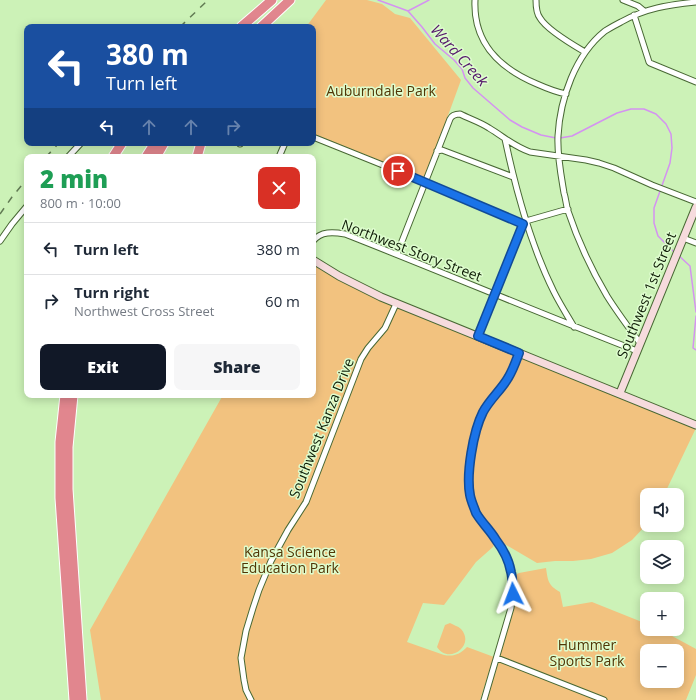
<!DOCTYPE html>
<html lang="en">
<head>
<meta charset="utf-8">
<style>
  body { margin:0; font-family:"Open Sans",sans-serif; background:#f6f6f7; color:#1f2937; height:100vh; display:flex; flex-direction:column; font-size:15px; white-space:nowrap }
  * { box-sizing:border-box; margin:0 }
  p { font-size:13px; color:#747a83 }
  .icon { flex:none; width:22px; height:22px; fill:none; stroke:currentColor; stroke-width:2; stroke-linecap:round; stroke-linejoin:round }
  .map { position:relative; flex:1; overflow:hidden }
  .details { position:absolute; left:24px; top:154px; width:292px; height:244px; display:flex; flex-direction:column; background:#fff; border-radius:8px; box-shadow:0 2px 10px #0003 }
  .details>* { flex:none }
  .guide { position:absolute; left:24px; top:24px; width:292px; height:122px; border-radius:8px; box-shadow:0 2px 10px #0003; background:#1a4fa0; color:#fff; overflow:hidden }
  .fabs { position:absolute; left:640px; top:488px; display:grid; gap:8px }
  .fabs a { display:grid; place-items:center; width:44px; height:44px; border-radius:8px; background:#fff; box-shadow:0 2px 10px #0003; font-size:20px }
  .pin { position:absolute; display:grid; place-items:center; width:34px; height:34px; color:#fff; margin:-17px; border:2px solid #fff; border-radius:50%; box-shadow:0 1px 4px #0007 }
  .me { position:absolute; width:44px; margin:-22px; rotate:357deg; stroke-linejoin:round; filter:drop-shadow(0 0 3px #0008) }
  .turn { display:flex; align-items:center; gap:14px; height:84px; padding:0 16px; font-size:18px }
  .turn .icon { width:52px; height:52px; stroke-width:2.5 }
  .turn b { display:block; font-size:28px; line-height:34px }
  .lanes { display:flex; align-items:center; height:38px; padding:0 16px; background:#0003; justify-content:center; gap:20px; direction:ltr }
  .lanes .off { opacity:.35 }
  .round { display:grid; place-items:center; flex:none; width:42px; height:42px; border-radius:8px; background:#f6f6f7 }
  .head { display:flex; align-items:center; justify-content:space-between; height:68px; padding:0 16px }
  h1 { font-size:24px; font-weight:800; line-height:30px; color:#1e9e55 }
  .action { display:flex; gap:8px; margin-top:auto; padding:8px 16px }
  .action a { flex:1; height:46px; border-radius:8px; background:#111827; color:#fff; font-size:16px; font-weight:800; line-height:46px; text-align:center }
  .action a+a { background:#f6f6f7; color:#1f2937 }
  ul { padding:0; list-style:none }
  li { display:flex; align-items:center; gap:12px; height:52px; padding:0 16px; border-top:1px solid #e0e1e3 }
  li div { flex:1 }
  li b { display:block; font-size:15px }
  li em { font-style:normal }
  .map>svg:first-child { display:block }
</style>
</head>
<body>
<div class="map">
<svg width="696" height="700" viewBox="0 0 696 700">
  <rect width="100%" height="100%" fill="#ccf2b7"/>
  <path fill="#f2c27f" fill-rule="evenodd" d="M326,0H367L382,4L395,14L410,18L461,80L438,143L424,178L313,135V27H306Z
    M313,259L396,304L696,428L664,495H647V524L632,540L612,553L591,559L573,561H555L537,563L496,539L493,547L476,562L444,605L423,603L407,642L444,655C454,657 460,654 467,647L494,657L480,700H101L90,630L223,395H313Z
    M546,568C548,581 548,585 560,592L563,607L592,602L647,624V629H659L661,630L696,649V675L686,700H487L513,612L516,595L515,577L517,574L519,573ZM647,651H677V681H647Z
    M450,623C453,625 458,626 461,629C476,646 448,665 437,647L445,625Z"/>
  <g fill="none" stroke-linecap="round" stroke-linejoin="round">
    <path stroke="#d492f1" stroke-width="1.5" d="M378,0L408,11L422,27L435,44L454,60L462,69L465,78L473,88L510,120L522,127L541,135L556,138
      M408,11L429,0
      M560,138L572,136L617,113L631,109H644L656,114L666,124L671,134L672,148L670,163L654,208V223L658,236L675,253
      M678,255L690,266L696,312
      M696,316L693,348L696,350"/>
    <g stroke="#486834" stroke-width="7">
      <path id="street" d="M475,0C473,43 499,68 537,84C546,88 556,92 566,94
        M536,0C536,6 536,13 540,18C547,30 573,45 585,52
        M623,0L638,6L644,11
        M634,15L649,62L650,63L696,82
        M313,137L425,182L523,224
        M505,139C516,191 530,244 554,292C560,304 567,315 574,327
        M240,144V143
        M437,151L442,150L513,177
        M68,157L81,143
        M279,157L285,143
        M683,238L696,243
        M0,241L12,224L27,206
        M313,241C321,231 333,232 345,234C442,272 539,313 637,351
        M397,254L450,119C452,115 455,114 460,114C470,119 480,122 489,128C504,137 513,146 530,152L586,160L599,163L614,168L652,185L696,202
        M478,336L523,224L526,221L568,209
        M640,343C629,328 617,312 607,296C591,269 578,241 568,211C566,205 566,199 564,193C561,175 557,155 558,136C560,99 575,55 605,31C610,28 615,25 621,22C646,8 668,5 696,2
        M497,658L604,700
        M251,700L246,690L244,680L241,658L246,631L253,608L259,590L271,561L288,530L306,502L361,359L368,348L385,328L396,304
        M484,700L511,608L513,594L511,572L505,554L496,539L483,523L473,505L469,487V475L471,457L476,430L483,413L492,398L508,378L519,353"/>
    </g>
    <g stroke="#486834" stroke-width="9">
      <path id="secondary" d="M313,260L339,276L381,297L696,425
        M620,393L696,207"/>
    </g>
    <g stroke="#fff" stroke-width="11">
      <path id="highway" d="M241,27L272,0
        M261,27L290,0
        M113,157L122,143
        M146,157L155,143
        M156,157L164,143
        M197,157L201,143
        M65,395L60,442V498L74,700
        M73,395L68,447V489L82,700"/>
    </g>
    <use href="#street" stroke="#fff" stroke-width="5"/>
    <use href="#secondary" stroke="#f6dbdd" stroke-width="7"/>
    <use href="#highway" stroke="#e1868e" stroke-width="9"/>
    <path stroke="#617a53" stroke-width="1.5" stroke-dasharray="7 7" stroke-linecap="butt" d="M180,27L208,0
      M46,157L59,143
      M0,214L12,197L27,179"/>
  </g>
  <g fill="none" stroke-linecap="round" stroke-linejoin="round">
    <g stroke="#114b97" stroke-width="10">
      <path id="route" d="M398,171L523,224L478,336L519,353C516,361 513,370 508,378C501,390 490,399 483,412C473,432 466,474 470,495C471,501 474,507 476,513C482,523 490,530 496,540C503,549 509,561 511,572C513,579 512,587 513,594"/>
    </g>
    <use href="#route" stroke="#1a73e8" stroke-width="7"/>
  </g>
  <g text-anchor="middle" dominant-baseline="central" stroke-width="3" stroke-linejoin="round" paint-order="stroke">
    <g font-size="14" fill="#513505" stroke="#defdce">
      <text x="381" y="90">Auburndale Park</text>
      <text x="290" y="551">Kansa Science<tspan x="290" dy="16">Education Park</tspan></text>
      <text x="587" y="644">Hummer<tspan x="587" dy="16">Sports Park</tspan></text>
    </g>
    <g font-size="14" fill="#0e1c06" stroke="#defdce">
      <text transform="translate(412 250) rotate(21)">Northwest Story Street</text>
      <text transform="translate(646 295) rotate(-68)">Southwest 1st Street</text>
      <text transform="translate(321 428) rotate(-68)">Southwest Kanza Drive</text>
    </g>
    <g font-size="15" font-style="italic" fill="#54176b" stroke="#defdce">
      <text transform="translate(460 55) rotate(48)">Ward Creek</text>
    </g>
  </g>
</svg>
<div class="fabs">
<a><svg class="icon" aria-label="sound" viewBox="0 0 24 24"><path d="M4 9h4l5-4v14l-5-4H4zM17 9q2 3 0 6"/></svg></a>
<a><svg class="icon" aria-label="layers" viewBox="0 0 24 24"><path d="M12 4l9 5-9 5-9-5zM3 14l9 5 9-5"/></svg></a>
<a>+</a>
<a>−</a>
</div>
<div class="pin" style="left:398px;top:171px;background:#d93025"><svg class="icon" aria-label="arrive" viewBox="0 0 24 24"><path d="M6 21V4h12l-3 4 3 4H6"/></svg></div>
<svg class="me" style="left:513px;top:594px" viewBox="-20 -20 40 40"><path d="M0-17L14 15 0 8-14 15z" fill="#1a73e8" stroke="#fff" stroke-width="4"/></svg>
<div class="guide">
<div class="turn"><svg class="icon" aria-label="left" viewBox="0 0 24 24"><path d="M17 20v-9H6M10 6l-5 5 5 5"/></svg><div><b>380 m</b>Turn left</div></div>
<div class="lanes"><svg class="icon" aria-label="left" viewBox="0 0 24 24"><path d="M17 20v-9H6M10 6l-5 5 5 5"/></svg><svg class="icon off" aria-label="ahead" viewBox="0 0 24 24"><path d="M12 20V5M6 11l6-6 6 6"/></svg><svg class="icon off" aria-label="ahead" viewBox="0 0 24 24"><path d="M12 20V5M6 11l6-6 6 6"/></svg><svg class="icon off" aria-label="right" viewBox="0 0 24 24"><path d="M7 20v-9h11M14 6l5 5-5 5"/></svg></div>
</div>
<section class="details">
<div class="head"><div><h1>2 min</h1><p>800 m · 10:00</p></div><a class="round" style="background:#d93025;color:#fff"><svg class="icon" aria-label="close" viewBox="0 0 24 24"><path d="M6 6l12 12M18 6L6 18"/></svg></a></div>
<ul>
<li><svg class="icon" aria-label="left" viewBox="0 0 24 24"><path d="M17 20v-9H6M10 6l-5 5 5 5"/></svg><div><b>Turn left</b></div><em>380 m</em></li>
<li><svg class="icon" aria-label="right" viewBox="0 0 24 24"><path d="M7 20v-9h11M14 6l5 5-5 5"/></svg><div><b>Turn right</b><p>Northwest Cross Street</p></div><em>60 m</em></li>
</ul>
<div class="action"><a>Exit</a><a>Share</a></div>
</section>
</div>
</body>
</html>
